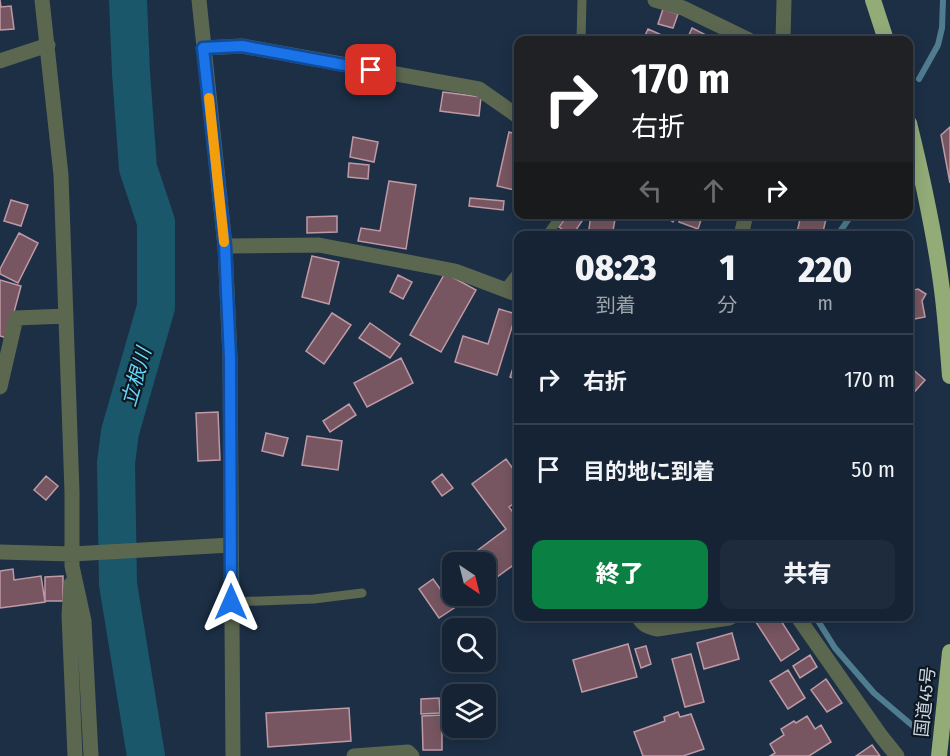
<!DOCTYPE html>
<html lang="ja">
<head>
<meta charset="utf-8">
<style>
  body { margin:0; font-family:"Fira Sans Condensed","Noto Sans JP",sans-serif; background:#1e2b3c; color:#f1f3f6; height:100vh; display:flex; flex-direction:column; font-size:22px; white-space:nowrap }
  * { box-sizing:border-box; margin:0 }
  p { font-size:20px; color:#9da4ac }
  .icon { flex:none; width:33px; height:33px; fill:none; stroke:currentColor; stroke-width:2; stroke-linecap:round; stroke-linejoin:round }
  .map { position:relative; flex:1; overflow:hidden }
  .drawer { position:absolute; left:514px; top:231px; width:399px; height:390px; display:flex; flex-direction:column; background:#152334; border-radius:12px; box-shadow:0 3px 15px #0003,0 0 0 2px #34404f }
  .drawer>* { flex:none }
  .top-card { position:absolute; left:514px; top:36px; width:399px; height:183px; border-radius:12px; box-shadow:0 3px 15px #0003,0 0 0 2px #34404f; background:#202124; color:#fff; overflow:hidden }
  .needle { width:39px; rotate:145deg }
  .tools { position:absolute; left:442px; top:552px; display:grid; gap:12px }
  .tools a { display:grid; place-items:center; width:54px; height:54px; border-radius:12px; background:#152334; box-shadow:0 3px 15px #0003,0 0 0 2px #34404f; font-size:30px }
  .pin { position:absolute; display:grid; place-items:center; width:51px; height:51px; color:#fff; margin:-26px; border-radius:12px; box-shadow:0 3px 9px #0006 }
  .me { position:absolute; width:66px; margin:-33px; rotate:0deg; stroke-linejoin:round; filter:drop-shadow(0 0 4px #0008) }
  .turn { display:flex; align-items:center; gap:21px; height:126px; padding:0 18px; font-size:27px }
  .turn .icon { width:78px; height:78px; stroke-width:2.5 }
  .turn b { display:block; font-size:42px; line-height:51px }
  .lanes { display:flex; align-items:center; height:57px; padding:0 18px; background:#0003; justify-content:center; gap:30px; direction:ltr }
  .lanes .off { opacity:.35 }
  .eta { display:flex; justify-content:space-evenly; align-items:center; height:102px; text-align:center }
  .eta b { font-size:36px; font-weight:800; line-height:42px }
  .button { display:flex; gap:12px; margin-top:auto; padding:12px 18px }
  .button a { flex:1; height:69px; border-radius:12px; background:#0b8043; color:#fff; font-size:24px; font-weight:800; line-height:69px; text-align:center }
  .button a+a { background:#1e2b3c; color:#f1f3f6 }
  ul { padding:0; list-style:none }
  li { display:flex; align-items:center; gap:18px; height:90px; padding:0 18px; border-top:2px solid #34404f }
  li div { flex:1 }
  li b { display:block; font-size:22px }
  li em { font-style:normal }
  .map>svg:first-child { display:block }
</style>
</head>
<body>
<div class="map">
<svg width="950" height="756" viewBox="0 0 950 756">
  <rect width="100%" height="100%" fill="#1c2f45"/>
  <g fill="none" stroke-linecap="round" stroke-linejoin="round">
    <path stroke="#4f7d8f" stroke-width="6" d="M919,79L938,45L942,28L943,0
      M837,236L852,214
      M815,616L835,648L874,693L920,732"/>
    <path stroke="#1a576a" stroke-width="38" d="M128,0L131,73L138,168L156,222V307L120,432L116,463L118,584L146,756"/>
  </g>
  <path fill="#775661" stroke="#bf99a5" stroke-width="1.5" d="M0,0L1,7L11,6L14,29L0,30Z
    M663,9L678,14L673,28L658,24Z
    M692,28L706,35L704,40H695L688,37Z
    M648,29L673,40H643Z
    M526,36L548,40H525Z
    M443,92L481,97L479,116L440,111Z
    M950,127V183L941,135Z
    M509,132L519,135V191L497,186Z
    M353,137L378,142L374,162L350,157Z
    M349,163L369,165L368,179L348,177Z
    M389,181L416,185L406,249L358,241L361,228L380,231Z
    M470,198L504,201L503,210L469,206Z
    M11,200L28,205L21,226L4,221Z
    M568,214H578L584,218L572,236L559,227Z
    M591,214H616L612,236H588Z
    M662,214H678L673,222Z
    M681,214H703L698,229L679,222Z
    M801,214H808L826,219L822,236H809L797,233Z
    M337,216V232L307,233V217Z
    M19,233L38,243L18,283L0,274V269Z
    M312,256L339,262L329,304L302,297Z
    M445,273L476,290L441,352L410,335Z
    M398,275L412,282L403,299L390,292Z
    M0,280L21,286L7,338L0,336Z
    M918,289L926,294L922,301L925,317L909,320V291Z
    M499,309L516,314L497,375L455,362L463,336L488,344Z
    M332,313L351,325L324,364L306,351Z
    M370,323L400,344L390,358L359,338Z
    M519,350V380L510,377Z
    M401,358L413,383L367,407L354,383Z
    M909,366L925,380L909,398Z
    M349,404L356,415L330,432L323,421Z
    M218,412L220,460L198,461L196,413Z
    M266,433L288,438L283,456L262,451Z
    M307,436L342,441L338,470L302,465Z
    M506,459L519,477V500L509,507L519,520V561L486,585V562H462L506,529L472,484Z
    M442,474L453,488L442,496L432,482Z
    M46,476L58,486L46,500L34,490Z
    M13,569L14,580L41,576L45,602L0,608V571Z
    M63,576V601H45V577Z
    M433,579L454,608L439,618L419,589Z
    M757,616H778L799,649L781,661L754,619Z
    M732,633L739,659L704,669L697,643Z
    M628,644L637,677L582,692L573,660Z
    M646,646L651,664L641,668L635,649Z
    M691,654L704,702L685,707L672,659Z
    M810,655L817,667L800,678L793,666Z
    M788,670L805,698L788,709L770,681Z
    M826,679L842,703L827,712L811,690Z
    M439,698L440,713L421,714V699Z
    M349,708L351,741L268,747L266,713Z
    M678,712L680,717L691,714L704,749L683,756H643L634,732L665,721L664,717Z
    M442,715V750H423L422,716Z
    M807,716L815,729L821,725L831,742L809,756H770L775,753L770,744L784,735L781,729L794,721L796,723Z
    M872,745L880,756H856Z"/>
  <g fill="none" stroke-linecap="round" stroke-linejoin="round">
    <path stroke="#5c6750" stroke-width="9" d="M581,40L582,0
      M546,236L562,214
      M504,289L519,270
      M231,602L314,599L362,593"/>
    <path stroke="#5c6750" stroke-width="15" d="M42,0L61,175L72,492V566L84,621L91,756
      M199,0L225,246L230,358L233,756
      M655,0L683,8L749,40
      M783,40L784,0
      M203,48L242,46L479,89L519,117
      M0,61L48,45
      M741,236L746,214
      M225,246L319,245L455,271L519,295
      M0,387L16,318L66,316
      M0,552L72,554L231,545
      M71,584L69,615L75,756
      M638,616C642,625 648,627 657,629L729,618L733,616
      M797,616L881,736L897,756
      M354,756L408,752L412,756"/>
    <path stroke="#92ab77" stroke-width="16" d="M873,0L886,40
      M909,123C923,180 936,239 943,298C946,324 948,350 950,376
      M939,756L950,652"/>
  </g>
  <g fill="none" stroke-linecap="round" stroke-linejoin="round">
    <g stroke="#114b97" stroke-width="15">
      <path id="route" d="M231,602L230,358L225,246L203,48L242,46L371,70"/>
    </g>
    <use href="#route" stroke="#1a73e8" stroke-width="10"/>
    <path stroke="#f59e0b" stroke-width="10" d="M209,98L224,242"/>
  </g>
  <g text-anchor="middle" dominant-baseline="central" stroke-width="4.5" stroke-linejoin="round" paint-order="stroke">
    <g font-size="18" fill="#cad6e4" stroke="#0e1720">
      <text transform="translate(925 702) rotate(-84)">国道45号</text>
    </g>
    <g font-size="20" font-style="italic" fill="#65d6fa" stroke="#0e1720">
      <text transform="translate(136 377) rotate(-74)">立根川</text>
    </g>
  </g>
</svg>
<div class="tools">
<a><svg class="needle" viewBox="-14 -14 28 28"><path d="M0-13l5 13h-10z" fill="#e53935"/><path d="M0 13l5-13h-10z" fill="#9da4ac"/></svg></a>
<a><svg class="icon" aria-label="search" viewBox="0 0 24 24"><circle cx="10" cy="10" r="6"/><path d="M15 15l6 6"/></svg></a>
<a><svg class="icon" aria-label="layers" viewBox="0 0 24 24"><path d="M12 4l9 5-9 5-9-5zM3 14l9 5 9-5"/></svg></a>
</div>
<div class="pin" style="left:371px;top:70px;background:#d93025"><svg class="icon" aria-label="arrive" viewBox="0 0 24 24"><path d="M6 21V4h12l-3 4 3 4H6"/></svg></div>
<svg class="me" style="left:231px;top:602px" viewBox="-20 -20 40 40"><path d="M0-17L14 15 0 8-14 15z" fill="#1a73e8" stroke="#fff" stroke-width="4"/></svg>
<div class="top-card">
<div class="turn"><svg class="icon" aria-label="right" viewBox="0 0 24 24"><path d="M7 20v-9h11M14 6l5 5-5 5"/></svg><div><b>170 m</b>右折</div></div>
<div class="lanes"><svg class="icon off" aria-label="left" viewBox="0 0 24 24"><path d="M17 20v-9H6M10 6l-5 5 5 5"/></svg><svg class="icon off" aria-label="ahead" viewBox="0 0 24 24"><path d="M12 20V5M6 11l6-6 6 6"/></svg><svg class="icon" aria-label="right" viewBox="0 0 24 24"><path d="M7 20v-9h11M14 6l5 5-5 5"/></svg></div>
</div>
<section class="drawer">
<div class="eta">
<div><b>08:23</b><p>到着</p></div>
<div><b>1</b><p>分</p></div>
<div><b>220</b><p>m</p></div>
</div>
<ul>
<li><svg class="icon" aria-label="right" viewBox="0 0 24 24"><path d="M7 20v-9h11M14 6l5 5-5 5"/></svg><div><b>右折</b></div><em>170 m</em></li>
<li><svg class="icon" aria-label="arrive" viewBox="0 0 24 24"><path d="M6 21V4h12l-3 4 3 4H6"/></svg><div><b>目的地に到着</b></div><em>50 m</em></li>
</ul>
<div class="button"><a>終了</a><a>共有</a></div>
</section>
</div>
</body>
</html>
